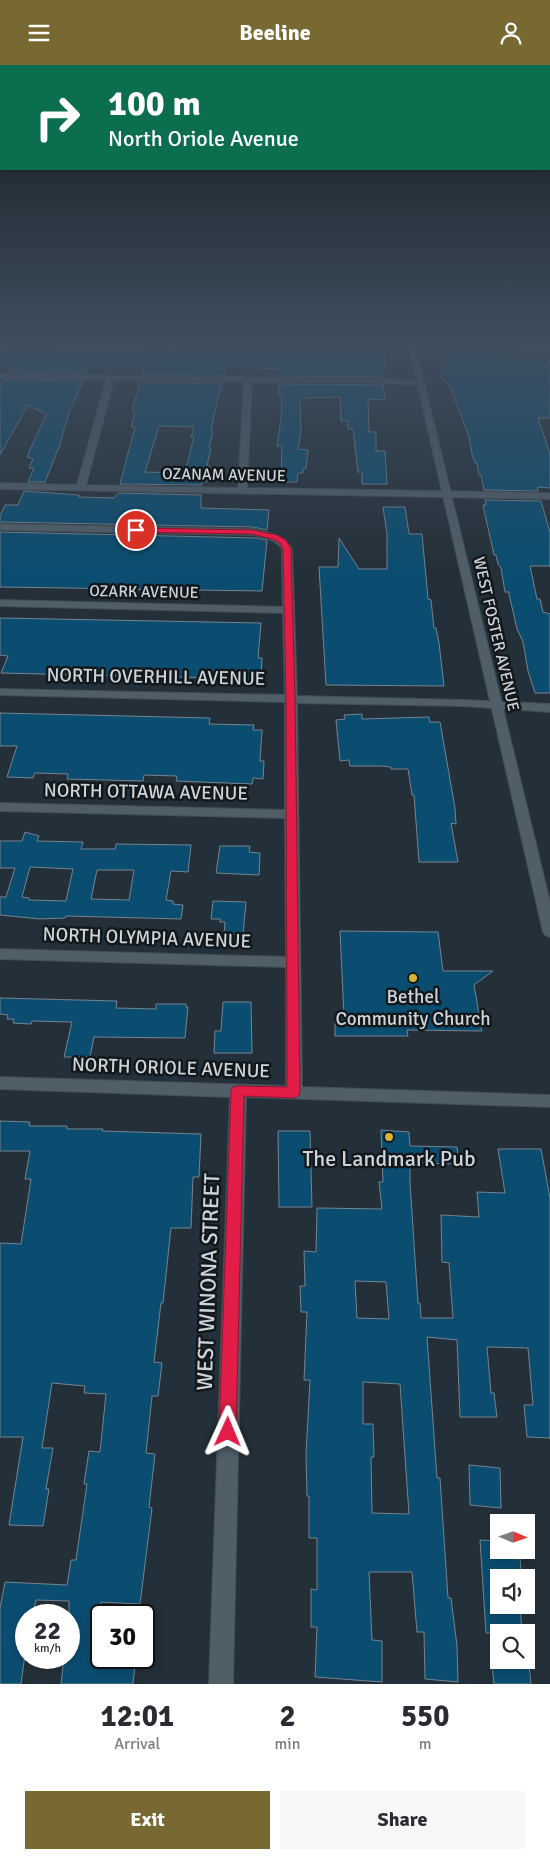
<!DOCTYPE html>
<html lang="en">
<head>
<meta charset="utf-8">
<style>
  body { margin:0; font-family:Signika,sans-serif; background:#f7f7f7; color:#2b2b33; height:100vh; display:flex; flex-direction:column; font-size:19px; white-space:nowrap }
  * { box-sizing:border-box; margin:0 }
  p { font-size:16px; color:#7c7c81 }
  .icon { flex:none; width:28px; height:28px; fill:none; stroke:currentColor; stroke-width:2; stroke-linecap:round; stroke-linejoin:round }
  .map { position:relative; height:1619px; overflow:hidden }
  .drawer { display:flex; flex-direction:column; background:#fff; flex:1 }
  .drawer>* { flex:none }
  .hud { position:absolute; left:0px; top:0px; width:550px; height:105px; box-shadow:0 2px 8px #0003; background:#0b6e4f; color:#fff; overflow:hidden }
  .needle { width:32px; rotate:92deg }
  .fabs { position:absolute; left:490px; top:1449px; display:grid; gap:10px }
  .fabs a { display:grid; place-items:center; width:45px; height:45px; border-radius:0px; background:#fff; box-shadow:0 2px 8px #0003; font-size:25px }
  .speed { position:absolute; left:15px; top:1539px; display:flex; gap:10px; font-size:25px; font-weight:700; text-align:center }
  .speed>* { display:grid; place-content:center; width:65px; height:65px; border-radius:50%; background:#fff; box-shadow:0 2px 8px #0003; line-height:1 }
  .speed small { font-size:12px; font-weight:400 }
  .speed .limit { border:2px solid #111; border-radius:8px; background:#fff; color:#111 }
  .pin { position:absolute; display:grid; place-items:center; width:42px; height:42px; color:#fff; margin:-21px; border:2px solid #fff; border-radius:50%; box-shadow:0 1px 5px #0007 }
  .me { position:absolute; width:55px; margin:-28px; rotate:1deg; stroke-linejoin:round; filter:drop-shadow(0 0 4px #0008) }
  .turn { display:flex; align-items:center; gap:18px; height:105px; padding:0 25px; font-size:22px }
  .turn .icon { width:65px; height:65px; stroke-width:2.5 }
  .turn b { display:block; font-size:35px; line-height:42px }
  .eta { display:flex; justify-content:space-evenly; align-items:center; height:85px; text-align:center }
  .eta b { font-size:30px; font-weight:800; line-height:35px }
  .primary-button { display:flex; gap:10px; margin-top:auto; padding:10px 25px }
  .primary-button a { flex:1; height:58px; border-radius:0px; background:#786933; color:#fff; font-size:20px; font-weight:800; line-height:58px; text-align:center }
  .primary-button a+a { background:#f7f7f7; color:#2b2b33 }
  header { display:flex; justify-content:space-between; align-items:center; height:65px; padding:0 25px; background:#786933; color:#fff; font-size:22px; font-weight:800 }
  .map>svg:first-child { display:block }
</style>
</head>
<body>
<header><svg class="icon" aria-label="menu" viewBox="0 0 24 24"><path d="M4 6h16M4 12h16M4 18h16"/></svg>Beeline<svg class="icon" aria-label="person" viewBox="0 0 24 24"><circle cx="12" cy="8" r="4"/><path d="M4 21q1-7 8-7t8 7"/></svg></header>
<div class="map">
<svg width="550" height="1619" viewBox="0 0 550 1619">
  <rect width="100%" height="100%" fill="#243039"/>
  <path fill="#0b4d70" stroke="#75848e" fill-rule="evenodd" d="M0,278L384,283L385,305H382V312L280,311V304L226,302L224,310L142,309L144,301H89L86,308L9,307L12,301H0Z
    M444,289L506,291L547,294V296H550V353H538L550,389V423L538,422V426L484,425L481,410H479L477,398H475L472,389L469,372L450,321L441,312Z
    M4,315L83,316L69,348L59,382L45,417H28L34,403H29L33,394L27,392L46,349L28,340L0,390V321Z
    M140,317L222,318L214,350L211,366H213L209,383H211L207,401H210L207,417L202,416V420L120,419L135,362H131L135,346H132ZM159,361L194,362L191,372H194L185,408L145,407Z
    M279,319L383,320L385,335L368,334L369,367H376V386H385L387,419H362V407H358L353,364H348V356H341L340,332L300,333L301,367L298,384L308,385L306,404H303V408H298L297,417H281L282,381H277L282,347H281L282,331H278Z
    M24,426L79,430V432L114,433L118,428L201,430V443L269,445L267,465L253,462L0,457V451L5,440H18Z
    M485,435L541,436L550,467V501H530L537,534H540L543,547L550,549V628H535L528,606L523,577L517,564L509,529V527H505L501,503L498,499L496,490H494L483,440H486Z
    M383,442H405L409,469H422L428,534L431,535L434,563H436L439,578L444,621L326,620L319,502H338L339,473L359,504H387V469Z
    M0,467L257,473L267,475L262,526L0,522Z
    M0,553L261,558L258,593H262L261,614L1,608L8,591L0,590Z
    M0,648L210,653L209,659L254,660L253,665H262L260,696H264L263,714L253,713L252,719L176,716L177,711L144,710L143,716L67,714L68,709L35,708L33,713L7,712L17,681H0Z
    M362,649V654L429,652L430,657H440L455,743L456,759L451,758L458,797H419L414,730H412L408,704H391V702L381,701H350L349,695L340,696L336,655L345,654L344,650Z
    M25,767L39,771L37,776L83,777L81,784H115L116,779L191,780L188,807L171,806L166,835L173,836V839L183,840L181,854L66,851L65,853L40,854L0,850V832H6L15,803H0V776H22ZM30,802L73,804L66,836L29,835V833L22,832ZM97,805H134L129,835L91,834Z
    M220,781H250L249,787L260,788L259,810L216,808Z
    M213,836L246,837L243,870L224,869L225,857H220V854H211Z
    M340,866L438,867L443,906H493L474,920L482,966L407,965L408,971H335V951H344Z
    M0,933L117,936L116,943L156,944V939H186V942H188L185,973L94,972L90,992H64L72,957L32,956L31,959L13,958L14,954H7L8,950L0,949Z
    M223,937H251L252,988H214L215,966H221Z
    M0,1056L30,1057L29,1061H67V1064H103L102,1066L201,1069L199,1112H193L191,1163H171L163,1238H161L154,1297L162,1298L158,1331H152L146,1388L155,1389L149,1442L152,1443L140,1539L101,1537V1592H136L133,1619H61L64,1592H69V1536L36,1535L33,1549H26V1582L21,1619H0V1543L5,1517L67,1520L71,1495H76L87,1419H84L89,1386L100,1387L106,1329L84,1328L85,1321L52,1318L42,1383H53L46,1424H49L43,1461L9,1460L23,1372H0V1178L21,1179L31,1114H25L30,1086H0Z
    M381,1065L409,1067L410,1081L457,1082L459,1099L410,1098V1118L418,1238H420L421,1253H453L449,1198L442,1197L441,1150L479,1152L477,1127L505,1128L498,1084H541L550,1133V1373L527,1372L524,1340H533L528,1283L487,1282L491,1328H494L497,1352H460L457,1275L427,1272L437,1413H440L448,1533H451L457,1581L458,1617L425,1614L424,1567H417L412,1507H369L372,1575L382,1576V1617L315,1612L317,1562H311V1524L317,1525V1473H309V1431H307L306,1389L310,1315H304L307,1247H301L300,1221H305L304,1186L316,1187L317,1143L382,1144L379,1117H383ZM355,1216L386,1217L389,1254L357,1253ZM363,1317L400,1319L409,1449L372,1448L371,1392H374L373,1359H363Z
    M278,1066H310L312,1142H279Z
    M469,1400L500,1403L501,1443L470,1440Z
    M480,1475L499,1476V1485H519L522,1512H499V1540H520L522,1568H486Z
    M492,1599H529L531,1619H494Z"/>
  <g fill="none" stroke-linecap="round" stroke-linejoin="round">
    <g stroke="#424d54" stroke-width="2">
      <path id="minor" d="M0,309L390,314L421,317H424V321L390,318L252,317L247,423L550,428V434L0,424V418L77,420L106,315L0,313ZM114,315L244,316L238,423L86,420Z
        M0,459L253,464C268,467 284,470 292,484L297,631L464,635L550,639V647L464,641L297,638L302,1022L550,1030V1042L246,1032L233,1619H209L230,1032L0,1024V1012L286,1021V902L0,894V884L286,892L285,753L0,746V738L285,745V637L0,630V624L285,630L283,548L0,541V535L283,542L282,484C277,475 263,472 253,470L0,465Z"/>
    </g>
    <g stroke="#424d54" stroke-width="2">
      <path id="tertiary" d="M408,278H473L550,282V286L415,280L550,837V872L545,870L543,867Z"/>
    </g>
    <use href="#minor" fill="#505e68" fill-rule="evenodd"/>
    <use href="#tertiary" fill="#505e68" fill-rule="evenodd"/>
  </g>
  <linearGradient id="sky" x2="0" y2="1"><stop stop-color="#141a1f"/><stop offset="0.55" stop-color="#3f4e5f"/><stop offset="1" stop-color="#3f4e5f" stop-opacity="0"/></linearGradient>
  <rect width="550" height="505" fill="url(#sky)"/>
  <path fill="#e11d48" stroke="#92132f" d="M133,463L252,465L277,470L286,475L291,484L295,634L300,1028L298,1031L294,1033L244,1031L236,1367L234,1373L228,1376L222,1373L219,1367L231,1026L233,1022L238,1021L287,1022L286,634L283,484L280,478L272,474L252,469L136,467L132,465Z"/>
  <g fill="#d7b434" stroke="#12181b" stroke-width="2">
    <circle cx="413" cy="913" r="5"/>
    <circle cx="389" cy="1072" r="5"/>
  </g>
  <g text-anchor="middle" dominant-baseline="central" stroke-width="5" stroke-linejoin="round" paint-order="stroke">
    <g font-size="16" fill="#cdd4da" stroke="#12181b">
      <text transform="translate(224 410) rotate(1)">OZANAM AVENUE</text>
      <text transform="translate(144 527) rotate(1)">OZARK AVENUE</text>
      <text transform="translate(496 569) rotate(77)">WEST FOSTER AVENUE</text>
    </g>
    <g font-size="19" fill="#cdd4da" stroke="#12181b">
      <text transform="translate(156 612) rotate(1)">NORTH OVERHILL AVENUE</text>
      <text transform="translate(146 727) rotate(1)">NORTH OTTAWA AVENUE</text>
      <text transform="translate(147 873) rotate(2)">NORTH OLYMPIA AVENUE</text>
      <text transform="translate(171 1003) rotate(2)">NORTH ORIOLE AVENUE</text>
    </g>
    <g font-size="19" fill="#cdd4da" stroke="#12181b">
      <text x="413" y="932">Bethel<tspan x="413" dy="22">Community Church</tspan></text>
    </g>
    <g font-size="22" fill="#cdd4da" stroke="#12181b">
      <text x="389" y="1093">The Landmark Pub</text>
    </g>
    <g font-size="22" fill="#cdd4da" stroke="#12181b">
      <text transform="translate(208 1217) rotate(-88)">WEST WINONA STREET</text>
    </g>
  </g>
</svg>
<div class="fabs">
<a><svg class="needle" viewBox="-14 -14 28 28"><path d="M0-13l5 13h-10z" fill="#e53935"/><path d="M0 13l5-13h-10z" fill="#7c7c81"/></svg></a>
<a><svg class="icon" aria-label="sound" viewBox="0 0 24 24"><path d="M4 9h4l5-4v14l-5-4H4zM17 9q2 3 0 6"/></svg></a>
<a><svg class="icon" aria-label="search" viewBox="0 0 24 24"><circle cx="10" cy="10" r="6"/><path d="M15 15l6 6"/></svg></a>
</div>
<div class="speed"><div>22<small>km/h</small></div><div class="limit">30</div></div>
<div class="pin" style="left:136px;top:465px;background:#d93025"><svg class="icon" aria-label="arrive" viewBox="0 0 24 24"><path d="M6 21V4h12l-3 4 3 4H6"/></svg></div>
<svg class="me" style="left:228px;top:1367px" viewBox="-20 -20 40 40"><path d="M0-17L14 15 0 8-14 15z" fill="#e11d48" stroke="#fff" stroke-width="4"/></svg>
<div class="hud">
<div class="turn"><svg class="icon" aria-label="right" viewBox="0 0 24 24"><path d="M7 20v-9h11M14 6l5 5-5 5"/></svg><div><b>100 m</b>North Oriole Avenue</div></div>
</div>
</div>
<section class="drawer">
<div class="eta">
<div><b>12:01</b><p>Arrival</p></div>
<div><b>2</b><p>min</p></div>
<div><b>550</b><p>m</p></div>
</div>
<div class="primary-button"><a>Exit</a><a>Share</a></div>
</section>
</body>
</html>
